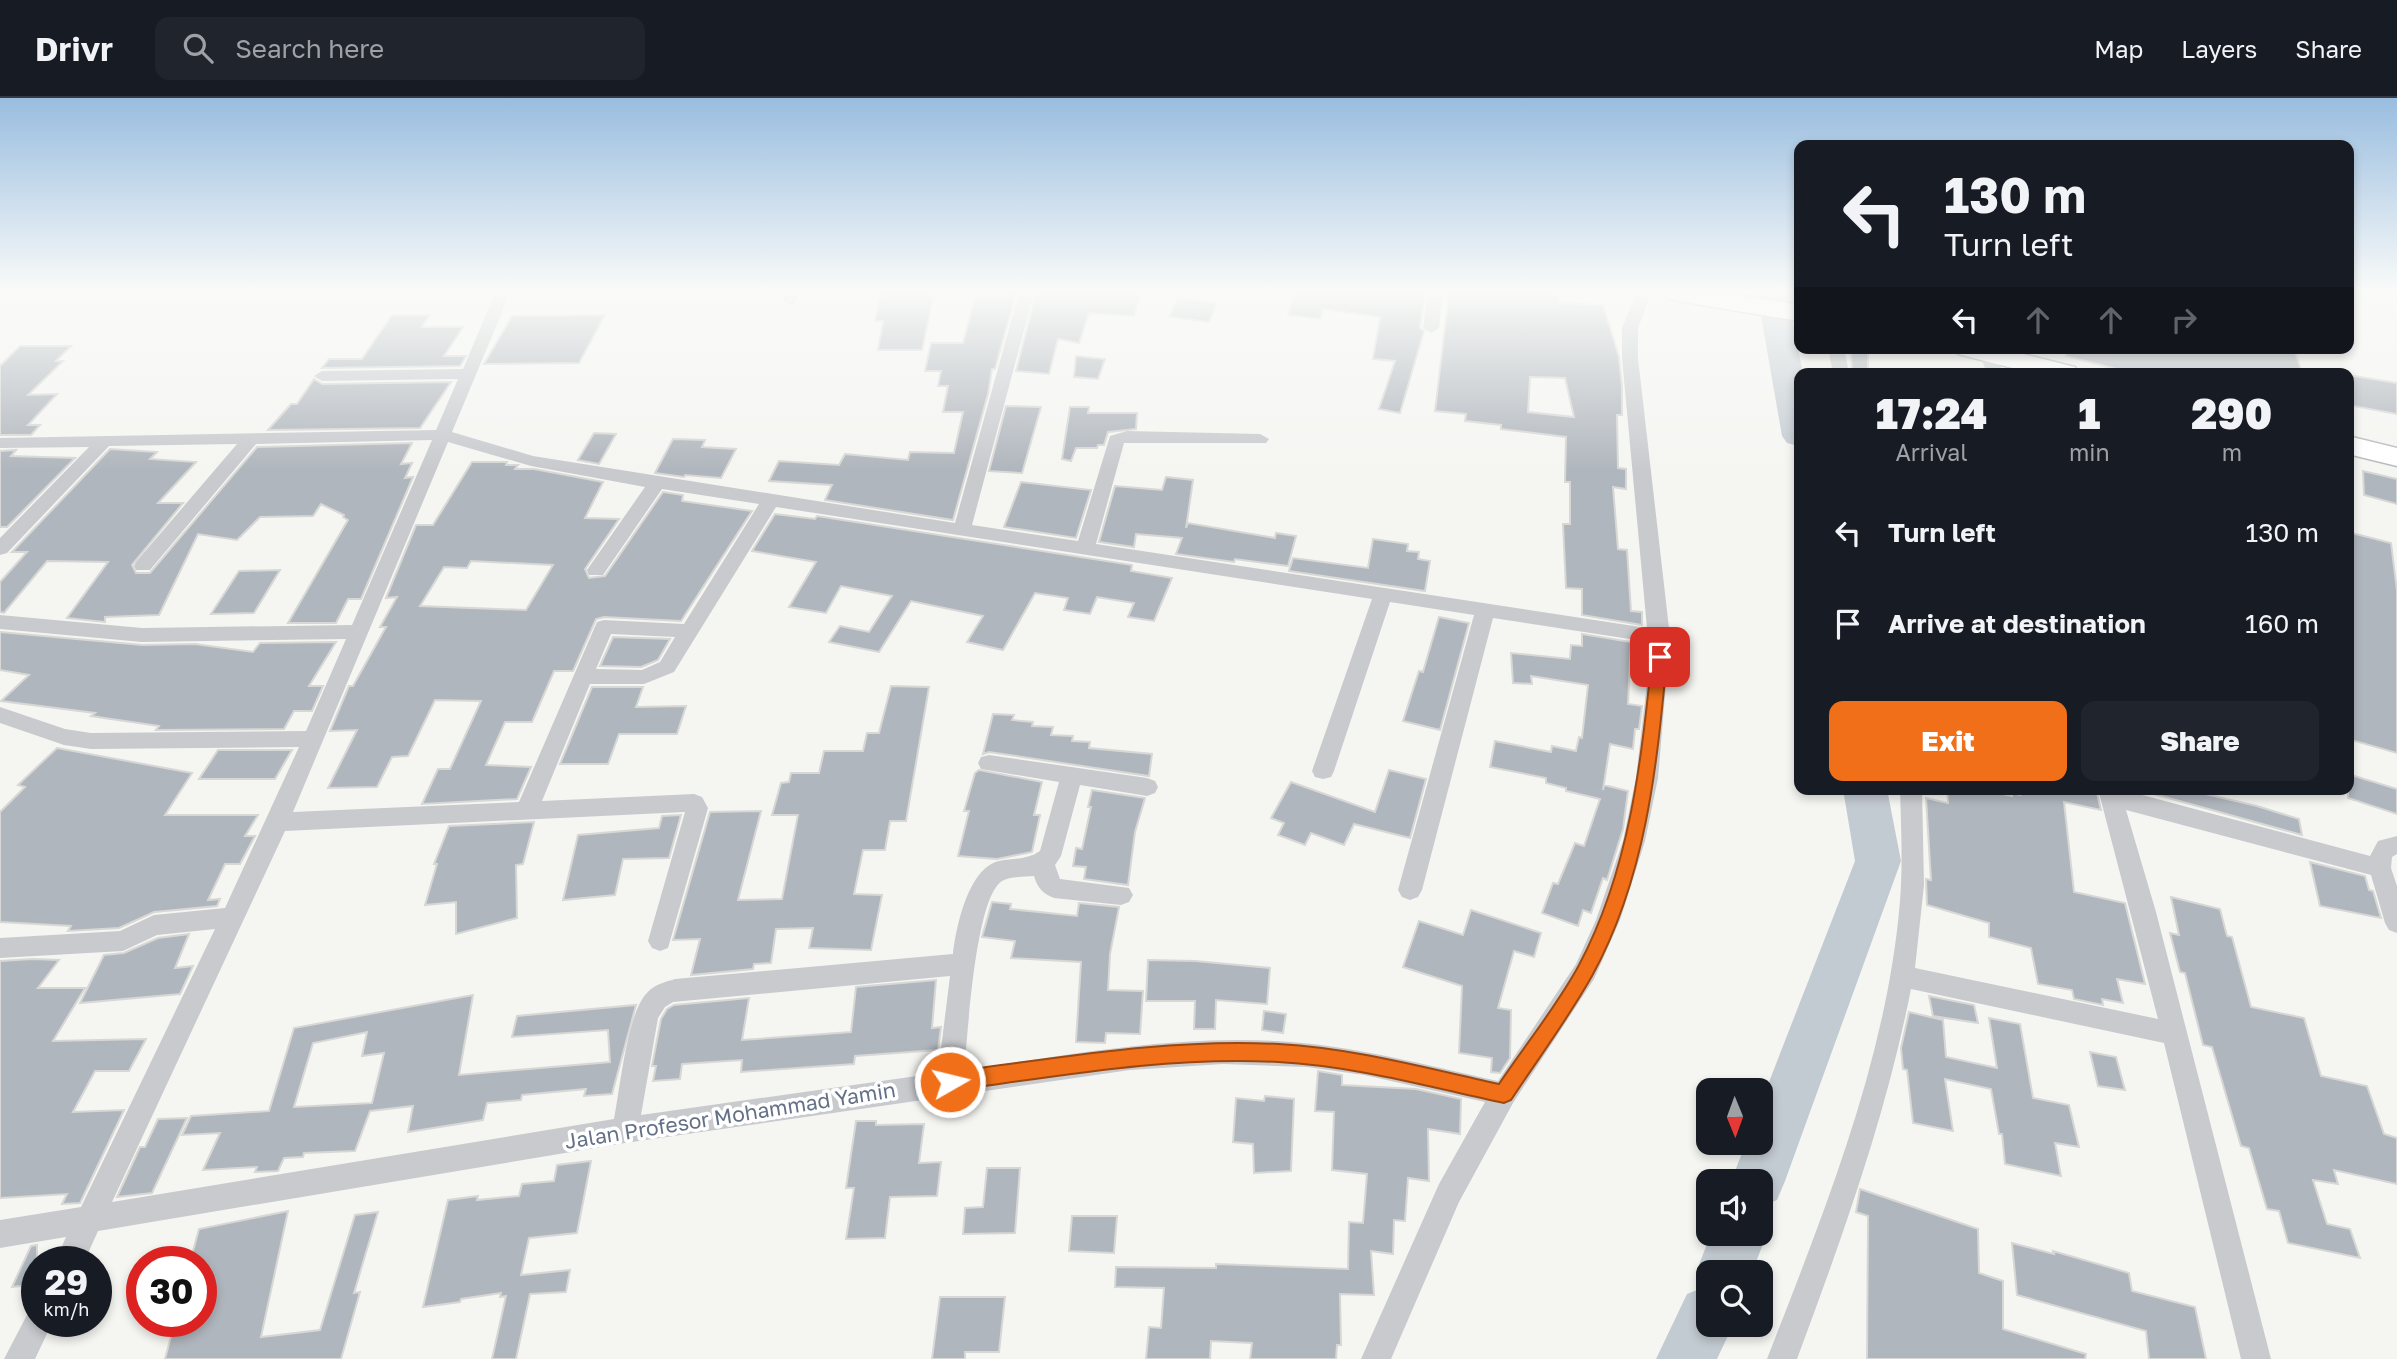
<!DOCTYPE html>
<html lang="en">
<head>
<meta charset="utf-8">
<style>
  body { margin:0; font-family:"Golos Text",sans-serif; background:#20242c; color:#f1f3f6; height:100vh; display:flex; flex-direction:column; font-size:26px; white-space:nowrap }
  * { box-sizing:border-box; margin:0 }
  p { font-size:23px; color:#9ea1a6 }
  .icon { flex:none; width:38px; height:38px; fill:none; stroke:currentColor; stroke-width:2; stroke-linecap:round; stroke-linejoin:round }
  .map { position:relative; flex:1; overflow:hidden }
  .sheet { position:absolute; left:1794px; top:270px; width:560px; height:427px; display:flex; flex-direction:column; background:#171b24; border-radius:14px; box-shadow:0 4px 10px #0003 }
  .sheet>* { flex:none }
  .guide { position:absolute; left:1794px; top:42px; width:560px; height:214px; border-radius:14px; box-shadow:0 4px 10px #0003; background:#171b24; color:#f1f3f6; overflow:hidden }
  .needle { width:46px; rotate:179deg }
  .controls { position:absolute; left:1696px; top:980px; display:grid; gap:14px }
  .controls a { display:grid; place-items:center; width:77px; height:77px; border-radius:14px; background:#171b24; box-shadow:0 4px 10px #0003; font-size:35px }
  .speed { position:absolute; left:21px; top:1148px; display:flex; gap:14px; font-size:35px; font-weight:700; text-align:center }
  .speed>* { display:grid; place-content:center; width:91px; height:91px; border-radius:50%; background:#171b24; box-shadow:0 4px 10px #0003; line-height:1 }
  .speed small { font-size:18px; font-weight:400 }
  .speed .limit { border:10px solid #d22; background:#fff; color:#111 }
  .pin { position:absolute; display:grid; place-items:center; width:60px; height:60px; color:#fff; margin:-30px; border-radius:14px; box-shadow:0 4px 10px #0006 }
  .me { position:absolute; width:77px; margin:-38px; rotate:82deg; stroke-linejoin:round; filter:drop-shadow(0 0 5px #0008) }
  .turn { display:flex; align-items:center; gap:24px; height:147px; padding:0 35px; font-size:32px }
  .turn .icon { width:91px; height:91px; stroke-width:2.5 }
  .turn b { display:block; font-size:49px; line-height:60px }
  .lanes { display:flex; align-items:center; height:66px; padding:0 35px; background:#0003; justify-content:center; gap:35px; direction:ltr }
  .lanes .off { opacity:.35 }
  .eta { display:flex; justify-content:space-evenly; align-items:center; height:119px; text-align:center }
  .eta b { font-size:42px; font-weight:800; line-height:49px }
  .cta { display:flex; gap:14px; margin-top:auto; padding:14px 35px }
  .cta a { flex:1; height:80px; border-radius:14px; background:#f06f18; color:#fff; font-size:28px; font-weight:800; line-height:80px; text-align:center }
  .cta a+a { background:#20242c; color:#f1f3f6 }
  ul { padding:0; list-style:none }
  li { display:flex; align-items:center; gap:21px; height:91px; padding:0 35px }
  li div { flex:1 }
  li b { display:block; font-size:26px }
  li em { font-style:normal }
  header { display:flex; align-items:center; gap:42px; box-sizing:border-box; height:98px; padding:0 35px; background:#171b24; border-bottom:2px solid #363941 }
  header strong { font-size:33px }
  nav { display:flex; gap:38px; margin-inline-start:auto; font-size:24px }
  .search { width:490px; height:63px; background:#20242c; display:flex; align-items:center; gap:18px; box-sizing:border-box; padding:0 24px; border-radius:14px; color:#9ea1a6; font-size:26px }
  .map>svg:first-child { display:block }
</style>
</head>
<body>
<header>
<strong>Drivr</strong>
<div class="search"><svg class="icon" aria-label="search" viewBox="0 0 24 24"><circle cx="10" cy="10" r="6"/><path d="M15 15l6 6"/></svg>Search here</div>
<nav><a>Map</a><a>Layers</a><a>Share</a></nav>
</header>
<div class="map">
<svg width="2397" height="1261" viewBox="0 0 2397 1261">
  <rect width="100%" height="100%" fill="#f5f6f2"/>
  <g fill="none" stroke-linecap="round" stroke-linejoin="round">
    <path fill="#c3cbd2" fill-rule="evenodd" d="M1757,195H1787L1803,275H1799V348L1787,345L1782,338Z
      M1843,691H1887L1901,763L1785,1083L1777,1102L1760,1109V1083H1731L1746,1045H1760V1007L1855,763Z
      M1760,1121L1767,1136L1752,1174H1708V1227H1733L1717,1261H1656L1687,1196L1702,1190L1696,1174L1711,1136H1760Z"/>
  </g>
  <path fill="#b0b6bd" stroke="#d7d7d5" stroke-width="2" fill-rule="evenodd" d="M881,195H934L922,252H878L883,223H875Z
    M1004,195H1016L995,271H992L988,296L953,422L825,402L832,387L769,383L779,363L839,367L845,356L908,362L910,354L954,355L963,314H943L948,288H938L941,273H925L931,245H963L975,200H1003Z
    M1036,195H1141L1134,218L1089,215L1079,245L1058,241L1049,276L1016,273Z
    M1295,195H1425L1420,230L1424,233L1400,315L1379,311L1395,263L1373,261L1380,219L1323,211L1320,221L1288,217Z
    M1449,195H1558L1559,205L1603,207L1619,259L1622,288V317H1617L1618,370L1626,371V391L1613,389L1618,451L1627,452L1631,513L1642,514V527L1582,517V491L1566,490L1563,426H1570V384H1565L1566,339L1501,331V327L1465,323L1466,316L1435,313ZM1530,279L1565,280L1574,319L1528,314Z
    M1178,200L1217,205L1209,224L1169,219Z
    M392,217H430L422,229H463L444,258H466L460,268L322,270L329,261H362Z
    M605,217L579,265L484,266L512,218Z
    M20,248H71L56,263H63L28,297L57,296L28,327H40L31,337H0V268Z
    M1851,250H1868V275H1852Z
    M2067,250H2294L2302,275H2132L2066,258Z
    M1076,258L1105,261L1098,281L1074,279Z
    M2348,277L2397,285V316L2348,307Z
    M314,281L322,286L451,284L420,330L268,332L291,306H297Z
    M1006,308L1041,309L1022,375L989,373Z
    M1070,309H1089L1088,315H1137L1136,331L1108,334L1104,347H1098L1097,350H1076L1071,363L1062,361Z
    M594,335L616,336L599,366L578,362Z
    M673,341L705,342L702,349L736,351L721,380L685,377L684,379L655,375Z
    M412,345L401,366L412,365L405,380L413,379L361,501H348L336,525H288L348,422L343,419L344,417L321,406L313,418L260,419L237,442L198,436L159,517L105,519V524L67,520L108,464L47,463L4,515L0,514V484L27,454H12L110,351L157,354L150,361L196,364L158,405H183L132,467L136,475H150L257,349Z
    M16,352L11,358L75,360L7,429H0V353Z
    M472,364H507L506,367H518L515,371H534L603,384L585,420L619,421L585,471L589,480L605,478L663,394L683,397L682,403L752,413L681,523L604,519L596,521L573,573H554L532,624H505L486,667L531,669L517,701L422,706L438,671H450L481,603L435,602L408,658L392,659L377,689L328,690L357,632L330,633L349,588H353L386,529H380L397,499L386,500L416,427H433ZM471,463L553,467L526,512L420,508L444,469L467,470Z
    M2363,373L2397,381V406L2364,397Z
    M1166,379L1193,382L1186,430L1188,425L1275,440L1276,435L1296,438L1288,468L1235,461L1234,464L1176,456L1182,440L1136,436L1134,449L1099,444L1115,388L1162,392Z
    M1021,384L1091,392L1076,440L1004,429Z
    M775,416L815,421L817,418L1132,467L1131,473L1172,480L1154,523L1128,519L1134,505L1097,499L1090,516L1064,512L1068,500L1035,495L1003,552L967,544L983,518L911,503L879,554L829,544L840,528L869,534L892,498L841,488L826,515L789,509L816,464L752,453Z
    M2348,434L2391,445L2397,493V655L2348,641Z
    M1373,441L1408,446L1407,453L1419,454L1418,461L1430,463L1425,493L1289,473L1293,460L1368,470Z
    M280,472L254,515L211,516L239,473Z
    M1439,519L1469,525L1440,632L1403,623L1419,573L1423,574Z
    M0,534L142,547L195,546L253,554L260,545L336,544L309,588H323L312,613H294L284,631L156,632L159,628L91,618L95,615L1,603L29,577L0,572Z
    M1582,536L1631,544L1628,606L1642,608L1639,631H1635L1633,651L1610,646L1603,692L1604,687L1628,693L1623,731L1607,782L1603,780L1591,815L1583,812L1578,828L1542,815L1553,785L1558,786L1575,745L1584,748L1600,701L1566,693V690L1546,685V680L1490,669L1495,643L1551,654L1552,648L1576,653L1579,639L1582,640L1588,587L1531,578L1532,586L1513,585L1511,555L1570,561L1571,547L1582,548Z
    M613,539L670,541L658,562L641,569L600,568Z
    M891,588L929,589L906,723H890L885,752H863L854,796L882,797L871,852L809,850L813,830L776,831L771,865L754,866L753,871L691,877L700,841L673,842L710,714L761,713L738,802L782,801L798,717H772L781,685L789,684L791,675H819L824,653H863L867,635H879Z
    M592,589H643L636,609L686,608L677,636H619L608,666H560Z
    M993,616L1014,617L1012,622L1033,624L1032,628L1053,629L1051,637L1073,638L1072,643L1090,644L1089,650L1152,656L1149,678L989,654L983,656Z
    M57,650L192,675L165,717H258L245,738H255L240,766H225L208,802L220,801L217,808L154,814L119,830L68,833L71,828L0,824V714L25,689L18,687Z
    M218,652H292L275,681H199Z
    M979,672L1042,684L1034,717H1040L1032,754L997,761L958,758L969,713H964L975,675Z
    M1389,672L1426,681L1410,740L1354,726L1344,747L1311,735L1305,747L1278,737L1284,725L1271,720L1291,684L1375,714Z
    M2348,676L2397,691V716L2348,700Z
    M1947,691H1980L2012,698V695L2020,697L2019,691H2096L2101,712L2064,704L2074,794L2125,805L2145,886L2117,881L2123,905L2102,901L2103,907L2074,901L2072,892L2038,886L2031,850L1989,839V825L1927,807L1926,781L1931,782L1926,700L1948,705Z
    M2136,691H2184L2257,708L2299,721L2302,737Z
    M1092,692L1145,700L1135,734L1128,787L1084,781L1086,769L1073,768L1076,750L1082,751L1091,709H1088Z
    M681,717L669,760L623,761L615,797L563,802L578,737L659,730L662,718Z
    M534,724L523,766L516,767L517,820L456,836V804L425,807L437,766H434L449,728Z
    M2310,764L2365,778L2369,792L2373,793L2381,820L2320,808Z
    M2171,799L2220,811L2227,838L2232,839L2251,909L2304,920L2321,978L2367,988L2384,1036L2397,1040V1086L2334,1072L2338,1086L2313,1082L2327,1126L2350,1131L2360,1160L2288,1145L2279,1113L2267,1111L2249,1050L2241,1048L2212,949L2203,947L2185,875L2180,874L2170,835L2179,837Z
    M992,804L1011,806L1010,811L1077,818L1079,805L1119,809L1110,856L1108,892L1143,893L1140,936L1106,935L1105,945L1076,944L1081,864L1011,860L1015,843L982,839Z
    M1471,812L1541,835L1534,859L1514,853L1498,910L1511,912L1510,960L1500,975L1491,974L1492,960L1459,955L1462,888L1403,869L1419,823L1463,837Z
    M189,836L175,870L193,868L180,896L80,905L104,857L124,855L158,840Z
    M32,861L59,862L38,890H85L53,943L146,941L129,973H95L73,1014L124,1012L80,1105L62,1106L67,1096L0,1100V863Z
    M1148,862L1195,863L1270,870L1267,906L1216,902L1215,931H1194L1195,903H1146Z
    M936,882L932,930L941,929L938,952L855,958L854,966L741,974L742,962L682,966L680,981L653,983L656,968H652L661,921L667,911L674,907L749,900L742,942L851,934L856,889Z
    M473,897L459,977L610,964L608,932L512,939L517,918L636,907L612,996L584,998L586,991L522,997L521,1002L487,1005L483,1022L408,1034L413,1008L370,1013L355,1053L304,1055L303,1059L284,1060L278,1073L255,1074L257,1069L203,1072L220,1035L182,1037L191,1018L269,1013L294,930ZM367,934L362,958L384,955L372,1005L294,1009L313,945Z
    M1929,898L1974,907L1978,925L1933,918Z
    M1264,913L1286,916L1283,935L1262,932Z
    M1909,914L1943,922L1946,959L1997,970L1989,920L2020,926L2033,1000L2069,1007L2079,1049L2055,1045L2061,1078L2005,1066L2002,1036H1999L1991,991L1945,981L1953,1033L1913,1025L1907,972L1903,971L1901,950Z
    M2090,954L2116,959L2125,992L2098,988Z
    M1318,973L1342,977V987L1416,991L1461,1001L1460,1036L1428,1031L1429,1083L1408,1080L1405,1123L1394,1122L1393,1156L1371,1153L1374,1197L1340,1196L1341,1247H1337L1336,1261H1250L1252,1245L1211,1243L1210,1261H1146L1149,1229L1161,1230L1164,1190L1115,1189L1116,1169L1216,1170V1166L1348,1171L1349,1124L1363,1125L1367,1076L1332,1072L1334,1014L1315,1013Z
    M1265,998L1294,1001L1291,1073L1254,1075L1253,1046L1233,1044L1236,1000L1264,1003Z
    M187,1020L152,1095L117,1099L140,1049H145L158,1021Z
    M856,1023H876V1027L924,1026L919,1065L941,1064L937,1098L890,1099L885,1140L846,1141L854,1090H846Z
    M591,1063L577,1135L529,1140L521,1177L570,1172L566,1194L530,1196L516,1261H492L506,1198L500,1199L501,1195L461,1201L460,1204L423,1209L448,1102L478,1098L477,1102L519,1098L522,1086L554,1083L557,1067Z
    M987,1070H1020L1015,1135L963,1136L965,1110L983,1109Z
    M1860,1091L1978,1131L1979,1175L2003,1183V1231L2086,1256L2085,1261H1867L1868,1118L1856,1114Z
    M288,1113L261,1239L320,1232L355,1117L378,1114L354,1195L360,1194L341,1261H165L175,1223H201V1164H190L199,1131Z
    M1072,1118H1117L1114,1155L1069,1153Z
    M2012,1145L2054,1156L2053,1153L2129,1175L2132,1193L2195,1209L2206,1261H2149L2146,1233L2017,1197Z
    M37,1147V1186L12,1189L31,1148Z
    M940,1199H1005L999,1254H965V1261H932Z"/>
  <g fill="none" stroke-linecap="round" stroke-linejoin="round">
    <g stroke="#b7babe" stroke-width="3">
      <path id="trunk" d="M1665,195H1726L1799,207V223L1677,203L1668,200Z
        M1954,250H1999L2075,269L2078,275H2032L1958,256Z
        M2348,338L2397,350V368L2348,356Z"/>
    </g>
    <path fill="#c8cace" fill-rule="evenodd" d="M495,195H510L452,334L533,358L955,425L1019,195H1034L972,427L1078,443L1110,338L1127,333L1260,336L1269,341L1266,345H1124L1096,446L1647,530L1622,260V230L1636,195H1651L1638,230V260L1670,539L1658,680L1645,743L1620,822L1594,881L1513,1005L1459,1104L1391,1261H1361L1439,1086L1485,1004L1364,977L1307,969L1223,966L1130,972L625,1045L98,1133L84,1164H55L66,1139L0,1150V1122L81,1109L215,831L157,837L123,853L0,860V840L120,833L154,817L225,810L299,649L91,651L64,647L0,625V609L65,631L91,635L306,633L346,541L142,544L0,531V517L142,530L352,527L432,342L256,346L150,472H136L134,468L136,464L237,346L109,348L7,455L0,457V440L89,349L0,350V340L436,332L458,281L322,283L314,278L322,273L463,271ZM448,344L531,368L645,389L587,472L589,477H603L662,391L759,406L684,526L604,522L597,524L519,704L293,714ZM776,409L1372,501L1312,673L1315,679L1323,681L1331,679L1334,673L1390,504L1474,517L1398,792L1402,799L1410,802L1418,799L1422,792L1493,520L1649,544L1650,559L1636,680L1623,743L1596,822L1576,866L1498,983C1425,967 1352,947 1277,943C1172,937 1068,957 964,972C968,937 975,800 1002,783C1010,778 1025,779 1034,778C1037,789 1043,796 1054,800L1121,807L1129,804L1133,797L1129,790L1060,781L1055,767L1061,758L1080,687L1147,698L1155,695L1158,689L1155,683L1147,680L989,657L981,659L978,665L981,671L1059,684L1040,753C1027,762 1014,760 999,763C968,770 956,830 953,856L675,881C665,884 653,887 646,896C627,917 620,991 614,1021L112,1104L285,733L685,714L648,843L652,850L660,853L668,850L708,710L702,699L694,696L542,703L590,586H644L674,574ZM611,536L675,539L660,564L642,572L596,571ZM950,878L938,975L641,1017L658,920L665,909L673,904Z
      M784,195H799L795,205L790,207L782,202Z
      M1428,195H1443L1439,230L1431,235L1423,230Z
      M1828,250H1844L1849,275H1833Z
      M1987,250L1995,255L2003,275H1987L1979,255Z
      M1900,691H1922L1924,787L1915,870L2158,921L2098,691H2120L2370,758L2378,743L2397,738V756L2392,759L2391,770L2397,788V835L2389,832L2385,825L2371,777L2126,712L2156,814L2271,1261H2241L2164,945L1911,891C1886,1018 1842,1140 1797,1261H1767C1824,1114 1887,961 1900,803C1903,766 1901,728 1900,691Z
      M37,1209V1223H53L35,1261H4L29,1213Z"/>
    <use href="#trunk" fill="#fff" fill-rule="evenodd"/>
  </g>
  <linearGradient id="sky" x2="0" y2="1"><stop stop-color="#99bddf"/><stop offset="0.52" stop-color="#fafbf9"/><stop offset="1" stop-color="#fafbf9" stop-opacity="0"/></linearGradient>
  <rect width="2397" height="372" fill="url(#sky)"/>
  <path fill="#f06f18" stroke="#9c4810" stroke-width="2" d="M1660,553L1667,559C1657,668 1646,780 1592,878C1568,921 1538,961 1511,1002L1504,1005C1429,989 1355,968 1278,964C1168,958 1059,978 950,993L943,990L940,984L943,977L950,974C1059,960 1168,940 1279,946C1353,950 1426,970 1499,986C1525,947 1557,908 1579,867C1630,771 1641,664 1652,559Z"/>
  <g text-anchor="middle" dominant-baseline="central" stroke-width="7" stroke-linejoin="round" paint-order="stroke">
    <g font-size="21" fill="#637086" stroke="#fff">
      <text transform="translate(730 1017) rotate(-9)">Jalan Profesor Mohammad Yamin</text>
    </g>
  </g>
</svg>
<div class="controls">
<a><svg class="needle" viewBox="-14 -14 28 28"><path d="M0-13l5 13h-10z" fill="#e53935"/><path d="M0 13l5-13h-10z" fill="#9ea1a6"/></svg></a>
<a><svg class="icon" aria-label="sound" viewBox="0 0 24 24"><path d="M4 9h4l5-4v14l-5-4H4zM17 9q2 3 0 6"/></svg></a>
<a><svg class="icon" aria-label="search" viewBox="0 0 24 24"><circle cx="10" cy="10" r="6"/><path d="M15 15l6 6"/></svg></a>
</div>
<div class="speed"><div>29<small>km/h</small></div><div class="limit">30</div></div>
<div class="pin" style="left:1660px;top:559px;background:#d93025"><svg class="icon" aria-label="arrive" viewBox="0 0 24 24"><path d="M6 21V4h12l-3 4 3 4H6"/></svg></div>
<svg class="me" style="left:950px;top:984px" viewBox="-20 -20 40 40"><circle r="17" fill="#f06f18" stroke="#fff" stroke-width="3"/><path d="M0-11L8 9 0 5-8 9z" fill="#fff"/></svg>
<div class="guide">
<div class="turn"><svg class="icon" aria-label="left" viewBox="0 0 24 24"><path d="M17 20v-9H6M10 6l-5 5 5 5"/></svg><div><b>130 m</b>Turn left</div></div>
<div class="lanes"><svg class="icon" aria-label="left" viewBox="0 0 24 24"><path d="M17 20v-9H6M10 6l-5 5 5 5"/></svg><svg class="icon off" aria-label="ahead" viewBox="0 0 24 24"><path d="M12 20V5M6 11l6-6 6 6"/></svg><svg class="icon off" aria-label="ahead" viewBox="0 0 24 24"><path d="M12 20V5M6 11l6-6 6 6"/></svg><svg class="icon off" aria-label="right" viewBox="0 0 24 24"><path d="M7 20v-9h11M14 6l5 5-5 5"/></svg></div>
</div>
<section class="sheet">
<div class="eta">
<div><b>17:24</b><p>Arrival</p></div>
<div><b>1</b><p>min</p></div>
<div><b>290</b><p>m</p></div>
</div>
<ul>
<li><svg class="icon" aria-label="left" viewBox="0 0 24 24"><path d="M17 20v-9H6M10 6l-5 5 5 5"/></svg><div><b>Turn left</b></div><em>130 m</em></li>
<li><svg class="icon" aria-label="arrive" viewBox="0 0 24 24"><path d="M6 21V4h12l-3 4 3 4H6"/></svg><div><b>Arrive at destination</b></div><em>160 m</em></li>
</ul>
<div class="cta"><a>Exit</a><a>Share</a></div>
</section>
</div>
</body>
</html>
